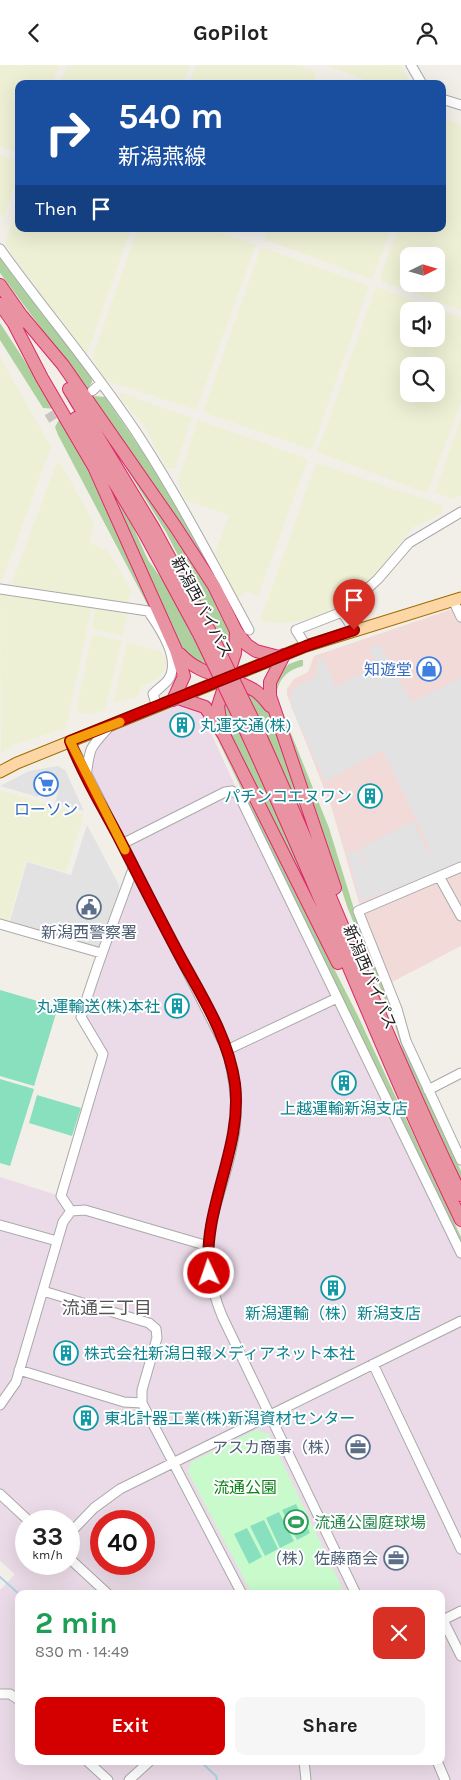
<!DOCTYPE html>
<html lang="en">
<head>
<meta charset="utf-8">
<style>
  body { margin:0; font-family:Karla,"Noto Sans JP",sans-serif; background:#f6f6f6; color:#222; height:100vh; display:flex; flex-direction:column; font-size:19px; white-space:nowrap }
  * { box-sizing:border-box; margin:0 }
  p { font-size:16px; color:#767676 }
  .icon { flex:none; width:28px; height:28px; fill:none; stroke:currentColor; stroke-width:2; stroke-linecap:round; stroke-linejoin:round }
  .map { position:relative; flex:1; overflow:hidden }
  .sheet { position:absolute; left:15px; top:1525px; width:430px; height:175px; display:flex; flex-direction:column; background:#fff; border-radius:10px; box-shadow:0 5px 20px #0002 }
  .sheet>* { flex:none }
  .banner { position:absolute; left:15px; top:15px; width:431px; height:152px; border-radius:10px; box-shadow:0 5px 20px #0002; background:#1a4fa0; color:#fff; overflow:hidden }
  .needle { width:32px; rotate:85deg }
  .buttons { position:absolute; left:400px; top:182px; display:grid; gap:10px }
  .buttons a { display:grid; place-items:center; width:45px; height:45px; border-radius:10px; background:#fff; box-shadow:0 5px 20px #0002; font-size:25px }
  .speed { position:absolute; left:15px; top:1445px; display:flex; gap:10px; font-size:25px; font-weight:700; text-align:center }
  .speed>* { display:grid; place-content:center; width:65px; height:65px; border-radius:50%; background:#fff; box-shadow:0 5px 20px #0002; line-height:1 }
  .speed small { font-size:12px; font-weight:400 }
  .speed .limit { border:8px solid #d22; background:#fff; color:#111 }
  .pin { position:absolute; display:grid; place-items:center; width:42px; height:42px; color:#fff; margin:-51px -21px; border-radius:50% 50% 50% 0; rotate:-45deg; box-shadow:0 0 5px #0007 }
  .pin .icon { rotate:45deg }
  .me { position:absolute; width:55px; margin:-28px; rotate:357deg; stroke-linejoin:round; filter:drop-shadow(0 0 4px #0008) }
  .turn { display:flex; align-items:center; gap:18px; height:105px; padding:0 20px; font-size:22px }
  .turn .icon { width:65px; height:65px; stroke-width:2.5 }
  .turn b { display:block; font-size:35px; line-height:42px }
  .then { display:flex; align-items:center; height:48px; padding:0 20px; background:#0003; gap:10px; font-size:19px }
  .round { display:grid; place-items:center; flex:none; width:52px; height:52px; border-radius:10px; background:#f6f6f6 }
  .overview { display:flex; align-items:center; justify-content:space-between; height:85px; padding:0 20px }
  h1 { font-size:30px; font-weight:700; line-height:38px; color:#1e9e55 }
  .cta { display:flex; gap:10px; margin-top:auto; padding:10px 20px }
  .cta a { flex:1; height:58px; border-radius:10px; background:#d40000; color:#fff; font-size:20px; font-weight:700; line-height:58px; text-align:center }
  .cta a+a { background:#f6f6f6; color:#222 }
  header { display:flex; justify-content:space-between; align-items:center; height:65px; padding:0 20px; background:#fff; font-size:22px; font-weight:700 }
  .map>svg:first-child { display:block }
</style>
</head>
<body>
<header><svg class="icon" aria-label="back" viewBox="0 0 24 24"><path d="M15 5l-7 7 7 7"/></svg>GoPilot<svg class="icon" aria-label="person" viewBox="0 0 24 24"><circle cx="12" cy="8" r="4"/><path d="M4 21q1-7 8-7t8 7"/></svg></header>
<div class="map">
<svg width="461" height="1715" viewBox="0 0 461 1715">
  <rect width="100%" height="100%" fill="#f2efe9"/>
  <path fill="#f2dad9" d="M461,541V881L392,917L360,841L331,741L287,630V624L294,614L308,607L314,591Z"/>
  <path fill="#ebdbe8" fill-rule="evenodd" d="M197,637L241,734L461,1188V1715H0V1525L15,1509L0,1496V1112L60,1131L103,989L81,952L133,804L86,712L97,669L157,642ZM26,1456H69V1499H26ZM101,1456H144V1499H101ZM19,1529H441V1696H19Z"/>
  <path fill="#eef0d5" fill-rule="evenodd" d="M0,0H59L53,19H19V88L0,81Z
    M67,0H190L184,19H60Z
    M196,0H297L317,7L312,19H189Z
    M400,0L412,19H376L327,1Z
    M443,53L461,60V245L379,215L398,164H442ZM409,191H436V219H409Z
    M0,90L19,97V109L4,152L0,150Z
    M19,135V164H131L86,291L5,180Z
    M138,164H209L256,180L196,345L105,315L92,292Z
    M268,164H391L372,214L264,174Z
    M261,182L369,221L312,385L203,347Z
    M376,222L461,252V338L427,428L317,387ZM409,246H436V274H409ZM409,301H436V329H409Z
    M0,292L51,382L2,516L0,515Z
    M119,327L192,353L175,403H166L144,360L121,335Z
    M461,353V431L450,434L435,427Z
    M198,355L308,394L258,531L245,526L238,534L215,488L229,450L185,435L178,416Z
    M57,397L62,400L94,458L90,478L107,485L132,526L127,539L11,519Z
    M316,398L444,441L442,449L413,462L377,507L338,545L299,556L278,558L260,556Z
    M0,528L92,542L66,663L13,680L1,689Z
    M96,542L128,547L122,571L92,564Z
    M92,569L122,576L105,645L88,649L76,647Z
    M127,578L161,586L167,596L166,603L159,613L142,621L137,632L113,638Z
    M0,725L84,750L66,807L26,796L8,857L0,855Z"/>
  <path fill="#add19e" d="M0,191L91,310L92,317L87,325L0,208Z
    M0,258L56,344L43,343L0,275Z
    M95,331L105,332L160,412L234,545L192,475L91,333Z
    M60,353L96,417L174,590L58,370L55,362Z
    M115,385L193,493L232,567L230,593L166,467Z
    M93,394L134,464L148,495L166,520L210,605L187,592L177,575Z
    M300,595H303V601C287,605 278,614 276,631L329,763L358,857L431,1040L461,1106V1117L406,996L393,954L348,844L287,660L274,630L275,611L289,599Z
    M244,622L264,636L276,661L320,792Z
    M224,634L264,720L315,839L241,696L223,653Z
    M204,646L358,951L461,1172V1181Z"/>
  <path fill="#c8facc" d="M256,1365L269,1369L345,1529H252L188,1407L191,1397Z"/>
  <path fill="#88e0be" d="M0,925L58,942L34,1021L0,1011Z
    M0,1014L34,1024L10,1101L0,1098Z
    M37,1030L81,1043L72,1071L29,1058Z
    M296,1439L310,1468L297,1475L282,1445Z
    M279,1447L294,1476L280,1483L266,1453Z
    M264,1455L278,1484L265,1491L250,1461Z
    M247,1463L262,1492L249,1499L234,1469Z"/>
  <path fill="#e2e2e2" d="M380,579L412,637L461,613V797L435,810L360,836L348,788L358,785L371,811L360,784L413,756L429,789L432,788L383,685L325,716L291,642V630L294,622L310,616L317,610L318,595L324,593L335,622L377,601L369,582Z
    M58,701L65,705L84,746L55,738L59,724L43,718L38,732L0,721L29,706Z
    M87,760L119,820V834L98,884L10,856L27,797L71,810Z"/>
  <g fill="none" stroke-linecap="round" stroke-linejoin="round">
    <path stroke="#aad3df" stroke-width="2" d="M0,1512L19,1529
      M200,1696L216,1711L217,1715"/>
    <path stroke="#c8c6c1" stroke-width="9" stroke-dasharray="9 4.5" stroke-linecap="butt" d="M47,354L81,333"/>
    <g stroke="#a9a9a9" stroke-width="11">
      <path id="minor" d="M411,0L422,19
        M442,34L461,40
        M0,184C46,248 97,307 140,373C180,435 214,500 249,565
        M92,326L101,318
        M0,524L148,546C160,563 182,595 168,615C164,620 158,624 153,629L157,642
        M453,535L461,552
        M342,547L354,565
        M306,581L296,565L342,547L378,514L409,478L461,447
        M70,676L227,985C234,1012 238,1037 235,1065C224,1141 189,1169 222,1251L356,1529
        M86,712C90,681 89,684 110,661
        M122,779L225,727L232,726L239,730L461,1188
        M461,802L358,846L397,944L406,976L461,1095
        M440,813L461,851
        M0,859L101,888
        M227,985L337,933
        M428,1025L461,1008
        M71,1146L61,1131L103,989L81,952C96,902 115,853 133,804
        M0,1160L57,1176
        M43,1226L149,1258L156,1264L157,1273L142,1325V1338L242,1529
        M373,1299L461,1484
        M19,1305L124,1337L142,1338
        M0,1340L16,1317L63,1157L71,1146L85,1145L208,1181
        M0,1429L29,1456
        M69,1469L94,1443L120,1424L461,1256
        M69,1493L108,1529
        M443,1555L461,1591
        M441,1556L461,1546
        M0,1629H10L19,1635
        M87,1696L108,1715
        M304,1696L306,1715
        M437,1696L445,1715
        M129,1715L150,1696"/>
    </g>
    <g stroke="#a06b00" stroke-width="13">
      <path id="major" d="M0,707L17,698L306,581L461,533"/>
    </g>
    <g stroke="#dc2a67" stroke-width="14">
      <path id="highway" d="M0,220L26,257
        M0,239L17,263
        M22,251L63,300L175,461L214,521L236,566L247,580L256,586L279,592
        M13,257L42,313L94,402L176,585L184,611L173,635
        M69,324L154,464L209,565
        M76,353L145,469L200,571
        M180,589C202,613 228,609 254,625C261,629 265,635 270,641
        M284,590L270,617V631L335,823
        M178,633L205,642L224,670L338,898
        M254,657C326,814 386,975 461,1130
        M221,661L218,641L235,588L236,566
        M244,662C320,825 383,993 461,1155"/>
    </g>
    <use href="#minor" stroke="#fff" stroke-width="9"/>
    <use href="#major" stroke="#fcd6a4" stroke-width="11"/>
    <use href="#highway" stroke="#e892a2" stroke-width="12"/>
    <g stroke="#dc2a67" stroke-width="14" stroke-linecap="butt">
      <path id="highway-bridge" d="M209,565L254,657
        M200,571L244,662"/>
    </g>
    <use href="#highway-bridge" stroke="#e892a2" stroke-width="12"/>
  </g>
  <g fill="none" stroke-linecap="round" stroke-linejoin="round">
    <g stroke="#8a0000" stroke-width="12">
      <path id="route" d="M209,1208C202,1142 243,1084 235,1019C229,974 203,933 182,895C161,856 141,816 121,777C104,744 83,711 70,676L306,581L354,565"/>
    </g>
    <use href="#route" stroke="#d40000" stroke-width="9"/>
    <path stroke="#f59e0b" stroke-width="9" d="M120,657L70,676L125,785"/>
  </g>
  <defs>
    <g id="shop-ring" transform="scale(1.25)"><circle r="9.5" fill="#fff" stroke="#3f7fe0" stroke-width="1.5"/><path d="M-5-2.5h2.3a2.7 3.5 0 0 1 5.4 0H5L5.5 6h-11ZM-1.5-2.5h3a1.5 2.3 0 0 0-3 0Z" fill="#3f7fe0"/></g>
    <g id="building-ring" transform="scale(1.25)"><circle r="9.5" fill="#fff" stroke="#0f9aa8" stroke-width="1.5"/><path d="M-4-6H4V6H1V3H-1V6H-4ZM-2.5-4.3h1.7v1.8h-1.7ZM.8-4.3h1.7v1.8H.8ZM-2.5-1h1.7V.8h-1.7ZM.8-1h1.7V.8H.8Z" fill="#0f9aa8"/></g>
    <g id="supermarket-ring" transform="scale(1.25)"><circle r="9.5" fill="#fff" stroke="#3f7fe0" stroke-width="1.5"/><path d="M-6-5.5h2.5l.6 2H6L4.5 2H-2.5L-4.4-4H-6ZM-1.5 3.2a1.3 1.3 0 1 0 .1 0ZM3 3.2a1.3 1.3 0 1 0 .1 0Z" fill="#3f7fe0"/></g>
    <g id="civic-ring" transform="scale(1.25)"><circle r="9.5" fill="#fff" stroke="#5c6f8a" stroke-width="1.5"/><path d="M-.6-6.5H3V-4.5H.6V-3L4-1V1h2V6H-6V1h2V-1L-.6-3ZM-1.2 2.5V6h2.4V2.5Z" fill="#5c6f8a"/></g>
    <g id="office-ring" transform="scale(1.25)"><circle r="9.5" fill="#fff" stroke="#5c6f8a" stroke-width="1.5"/><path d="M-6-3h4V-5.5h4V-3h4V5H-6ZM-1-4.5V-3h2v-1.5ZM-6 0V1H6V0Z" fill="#5c6f8a"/></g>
    <g id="stadium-ring" transform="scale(1.25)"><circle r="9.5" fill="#fff" stroke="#2e9e5b" stroke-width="1.5"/><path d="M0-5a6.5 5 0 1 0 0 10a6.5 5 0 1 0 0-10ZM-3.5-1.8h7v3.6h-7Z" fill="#2e9e5b"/></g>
  </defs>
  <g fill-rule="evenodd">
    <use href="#shop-ring" x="429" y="604"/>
    <use href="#building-ring" x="182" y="660"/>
    <use href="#supermarket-ring" x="46" y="719"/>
    <use href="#building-ring" x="370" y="731"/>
    <use href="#civic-ring" x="89" y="842"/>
    <use href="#building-ring" x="177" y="941"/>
    <use href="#building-ring" x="344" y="1018"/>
    <use href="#building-ring" x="333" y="1223"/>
    <use href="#building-ring" x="66" y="1288"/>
    <use href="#building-ring" x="86" y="1353"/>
    <use href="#office-ring" x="358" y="1382"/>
    <use href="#stadium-ring" x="296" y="1457"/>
    <use href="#office-ring" x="396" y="1493"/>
  </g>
  <g text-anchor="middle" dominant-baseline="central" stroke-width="4" stroke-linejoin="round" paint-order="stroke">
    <g font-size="16" fill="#222" stroke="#fff">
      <text transform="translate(202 542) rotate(62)">新潟西バイパス</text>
      <text transform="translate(370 912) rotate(67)">新潟西バイパス</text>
    </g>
    <g font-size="16" fill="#366cbe" stroke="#fff" text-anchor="end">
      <text x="412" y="604">知遊堂</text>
      <text x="46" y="744" text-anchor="middle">ローソン</text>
    </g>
    <g font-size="16" fill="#0d838f" stroke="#fff" text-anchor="start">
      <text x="200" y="660">丸運交通(株)</text>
      <text x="352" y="731" text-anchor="end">パチンコエヌワン</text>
      <text x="160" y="941" text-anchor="end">丸運輸送(株)本社</text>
      <text x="344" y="1043" text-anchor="middle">上越運輸新潟支店</text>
      <text x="333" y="1248" text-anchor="middle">新潟運輸（株）新潟支店</text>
      <text x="84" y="1288">株式会社新潟日報メディアネット本社</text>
      <text x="104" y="1353">東北計器工業(株)新潟資材センター</text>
    </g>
    <g font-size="16" fill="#4e5e75" stroke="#fff" text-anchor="end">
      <text x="89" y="867" text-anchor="middle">新潟西警察署</text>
      <text x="340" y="1382">アスカ商事（株）</text>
      <text x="378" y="1493">（株）佐藤商会</text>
    </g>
    <g font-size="16" fill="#0c8416" stroke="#fff">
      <text x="245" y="1422">流通公園</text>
    </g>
    <g font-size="16" fill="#27864d" stroke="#fff" text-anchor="start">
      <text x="314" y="1457">流通公園庭球場</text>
    </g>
    <g font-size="18" fill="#555" stroke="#fff">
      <text x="107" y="1243">流通三丁目</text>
    </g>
  </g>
</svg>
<div class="buttons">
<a><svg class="needle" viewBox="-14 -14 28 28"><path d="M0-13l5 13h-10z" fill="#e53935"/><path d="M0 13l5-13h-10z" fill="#767676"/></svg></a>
<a><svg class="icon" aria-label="sound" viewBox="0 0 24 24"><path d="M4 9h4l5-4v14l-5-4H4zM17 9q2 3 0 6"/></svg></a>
<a><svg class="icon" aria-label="search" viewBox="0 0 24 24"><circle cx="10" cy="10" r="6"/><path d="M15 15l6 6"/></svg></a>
</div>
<div class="speed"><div>33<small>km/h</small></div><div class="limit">40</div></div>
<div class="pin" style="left:354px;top:565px;background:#d93025"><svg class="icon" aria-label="arrive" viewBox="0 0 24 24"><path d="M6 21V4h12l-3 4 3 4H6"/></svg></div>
<svg class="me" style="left:209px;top:1208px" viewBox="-20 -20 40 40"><circle r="17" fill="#d40000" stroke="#fff" stroke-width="3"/><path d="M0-11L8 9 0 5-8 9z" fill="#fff"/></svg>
<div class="banner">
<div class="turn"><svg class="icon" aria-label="right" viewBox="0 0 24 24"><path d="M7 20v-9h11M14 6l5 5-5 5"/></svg><div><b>540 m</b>新潟燕線</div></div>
<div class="then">Then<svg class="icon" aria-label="arrive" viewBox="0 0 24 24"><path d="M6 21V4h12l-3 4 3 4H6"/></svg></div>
</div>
<section class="sheet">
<div class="overview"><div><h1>2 min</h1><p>830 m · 14:49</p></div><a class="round" style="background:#d93025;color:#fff"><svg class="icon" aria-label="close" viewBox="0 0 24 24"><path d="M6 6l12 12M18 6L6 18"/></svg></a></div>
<div class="cta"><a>Exit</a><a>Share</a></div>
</section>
</div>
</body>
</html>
